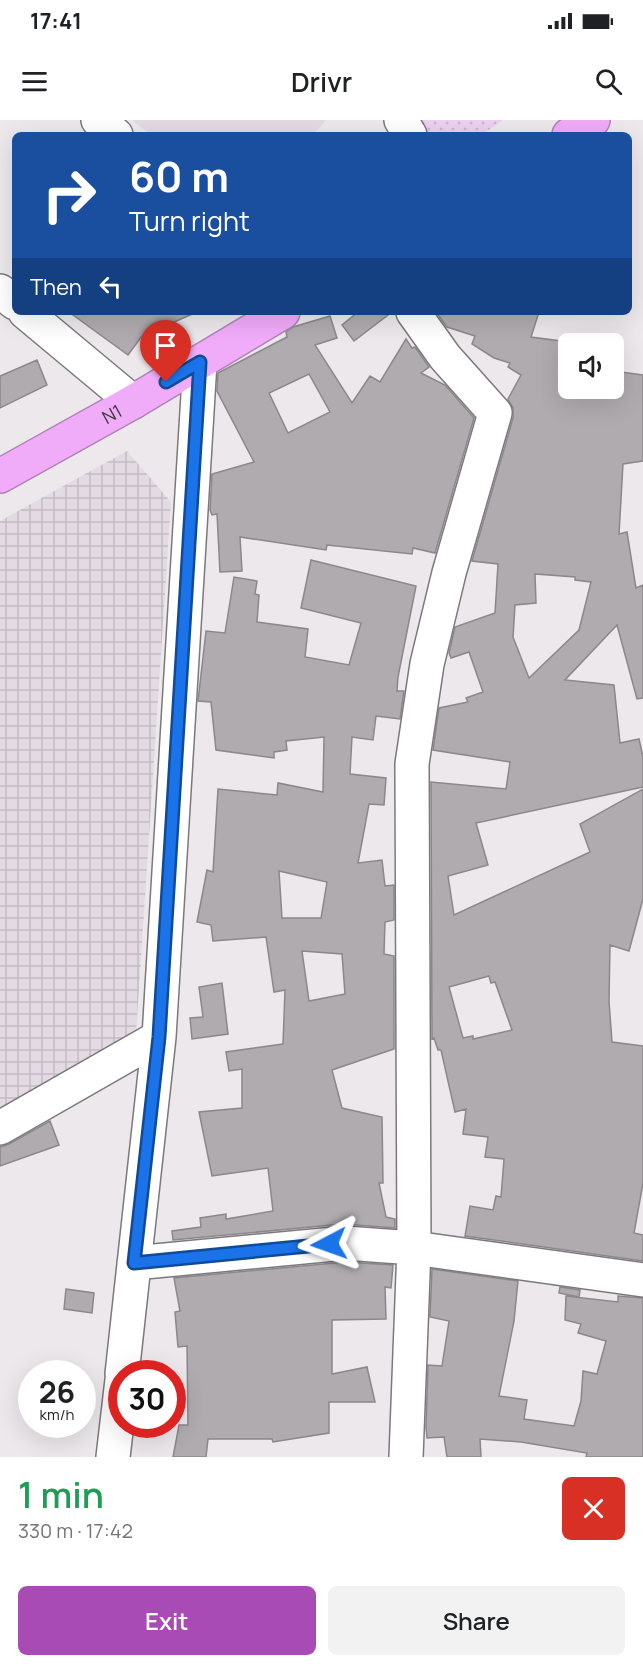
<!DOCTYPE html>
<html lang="en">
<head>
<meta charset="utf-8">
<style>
  body { margin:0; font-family:Manrope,sans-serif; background:#f2f2f2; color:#202124; height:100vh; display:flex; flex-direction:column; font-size:22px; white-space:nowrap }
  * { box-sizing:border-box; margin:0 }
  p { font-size:20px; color:#757577 }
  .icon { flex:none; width:33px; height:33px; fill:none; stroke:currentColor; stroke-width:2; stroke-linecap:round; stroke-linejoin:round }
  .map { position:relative; height:1337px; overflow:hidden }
  .side { display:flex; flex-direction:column; background:#fff; flex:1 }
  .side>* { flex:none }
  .hud { position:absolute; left:12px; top:12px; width:620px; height:183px; border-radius:9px; box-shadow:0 6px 24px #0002; background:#1a4fa0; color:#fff; overflow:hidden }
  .controls { position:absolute; left:558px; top:213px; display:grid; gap:12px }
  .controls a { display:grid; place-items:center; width:66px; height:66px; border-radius:9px; background:#fff; box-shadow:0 6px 24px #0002; font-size:30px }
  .speed { position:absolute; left:18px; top:1240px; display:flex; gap:12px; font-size:30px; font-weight:700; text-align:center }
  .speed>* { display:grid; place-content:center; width:78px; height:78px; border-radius:50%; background:#fff; box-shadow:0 6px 24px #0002; line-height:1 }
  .speed small { font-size:15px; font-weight:400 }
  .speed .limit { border:9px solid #d22; background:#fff; color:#111 }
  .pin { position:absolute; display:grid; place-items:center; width:51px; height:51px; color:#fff; margin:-62px -26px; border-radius:50% 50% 50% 0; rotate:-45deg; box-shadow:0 0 6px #0007 }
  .pin .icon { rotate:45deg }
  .me { position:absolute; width:66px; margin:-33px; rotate:266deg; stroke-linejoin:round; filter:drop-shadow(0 0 4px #0008) }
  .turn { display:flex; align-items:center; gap:21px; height:126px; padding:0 18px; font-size:27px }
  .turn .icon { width:78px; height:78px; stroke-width:2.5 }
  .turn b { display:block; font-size:42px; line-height:51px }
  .then { display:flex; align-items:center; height:57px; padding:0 18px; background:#0003; gap:12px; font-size:22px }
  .round { display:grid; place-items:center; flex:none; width:63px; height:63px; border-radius:9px; background:#f2f2f2 }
  .overview { display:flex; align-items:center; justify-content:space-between; height:102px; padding:0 18px }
  h1 { font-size:36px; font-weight:600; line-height:45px; color:#1e9e55 }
  .action { display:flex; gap:12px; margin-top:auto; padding:12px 18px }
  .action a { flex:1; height:69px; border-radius:9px; background:#a84bb4; color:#fff; font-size:24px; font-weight:600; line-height:69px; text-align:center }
  .action a+a { background:#f2f2f2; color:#202124 }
  .status { display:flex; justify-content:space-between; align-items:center; height:42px; padding:0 30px; background:#fff; direction:ltr }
  .status svg { height:16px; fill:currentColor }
  header { display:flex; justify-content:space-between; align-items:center; height:78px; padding:0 18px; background:#fff; font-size:27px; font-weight:600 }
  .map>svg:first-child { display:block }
</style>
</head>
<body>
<div class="status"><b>17:41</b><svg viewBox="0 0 49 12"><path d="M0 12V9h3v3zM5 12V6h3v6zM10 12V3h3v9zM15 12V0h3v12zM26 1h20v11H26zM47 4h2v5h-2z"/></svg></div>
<header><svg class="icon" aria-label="menu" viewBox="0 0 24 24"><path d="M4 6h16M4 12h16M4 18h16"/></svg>Drivr<svg class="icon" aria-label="search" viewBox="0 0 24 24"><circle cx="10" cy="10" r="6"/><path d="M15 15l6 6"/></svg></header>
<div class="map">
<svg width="643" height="1337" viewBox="0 0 643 1337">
  <defs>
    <pattern id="industrial-grid" width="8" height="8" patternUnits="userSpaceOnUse" patternTransform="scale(1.5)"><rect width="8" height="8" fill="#e3dae4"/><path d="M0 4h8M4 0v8" fill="none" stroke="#c4bcc4"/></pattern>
    <pattern id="grass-dots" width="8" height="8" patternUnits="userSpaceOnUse" patternTransform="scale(1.5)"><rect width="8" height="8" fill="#ebd2ee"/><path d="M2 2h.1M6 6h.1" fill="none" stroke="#cab5cd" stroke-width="1.8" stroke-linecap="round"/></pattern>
  </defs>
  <rect width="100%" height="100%" fill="#ece8ec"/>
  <path fill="#e3dae4" d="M132,0H326L313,15H151Z"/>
  <path fill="url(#industrial-grid)" d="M127,331L171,382L136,914L0,992V401Z"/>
  <path fill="url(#grass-dots)" d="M419,0H503L481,15H427Z"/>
  <path fill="#afabaf" stroke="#8b878b" stroke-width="1.5" fill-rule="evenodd" d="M69,192H197L142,216L128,235Z
    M358,192H392L354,221L342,205Z
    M436,192H539L531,217L569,222L566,268H614V251L643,255V341L623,344L619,414L627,412L636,468L643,465V578L637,579L617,505L565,560L614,565L620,623L639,619L643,637V667L476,703L488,745L448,756L454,795L590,732L580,704L643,669V779L629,831L610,825L609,881L612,922L643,926V1063L634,1113L643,1115V1141L465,1116L470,1086L493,1090L496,1076L501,1077L504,1039L485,1037L488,1017L463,1014L466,989L455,992L441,930H438L434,918L432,919L431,662L506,669L510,642L433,630L439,588L468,582L466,578L483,572L469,532L451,538L449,533L455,507L495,493L498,444L472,441L513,298V288L508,279L521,255L508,247L510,243L494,238L472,224L475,216L447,207ZM535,454L575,457V460L591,462L579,510L529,558L513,517L515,485L536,483ZM489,856L491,863L495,862L512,910L473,919V916L463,918L449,867Z
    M330,196L337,218L315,225L352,283L370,256L380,262L406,219L412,228L415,227L429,247L421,253L445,265L474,298L435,433L413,428L412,434L327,425L326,430L240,417L242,451L220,452L217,394L212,395L210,390L212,354L254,342L217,271L218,253L287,217L286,212L293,207ZM309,254L330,292L288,313L269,273Z
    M37,240L47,265L0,288V256Z
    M311,440L416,466L398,557L397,571H404L400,599L376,596L373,620L352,617L350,654L386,658L384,685L369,684L358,743L382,740L385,766L394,765V800L385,802L384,834L394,836V929L332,950L342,988L382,997L383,1063H379L386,1097L395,1099V1108L343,1104L173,1120L172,1111L201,1107L200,1098L226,1094V1099L273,1091L268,1048L212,1056L199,992L242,988V949L229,951L226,932L283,924L285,870L274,872L266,817L213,821L211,805L197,802L207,750L213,752L218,669L277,675L278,663L323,672L324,617L286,621L287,630L274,632V638L216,630L211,582L198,581L206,511L225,513L234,457L257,461L255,474L259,475L257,502L308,509L305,537L349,545L361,503L301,488ZM279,751L327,762L321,798H282ZM302,831L342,834L345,874L309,881Z
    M222,863L228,914L192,919L190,898L203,897L199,867Z
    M50,1001L59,1025L0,1046V1027L9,1024Z
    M345,1142L393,1145L391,1168L385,1167L386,1199L332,1200V1254L367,1247L375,1282H329V1313L273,1322L272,1319H208L206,1337H173L179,1305H188L187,1226L178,1227L175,1192L180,1191L174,1158Z
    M432,1149L518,1161L514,1201L499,1276L527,1280L524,1299L574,1306L581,1281L583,1251L597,1254L606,1221L578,1213L581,1204L565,1200L566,1176L618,1182V1176L643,1178V1337H586L587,1333L521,1322L480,1319L481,1337H447L444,1317L427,1318L426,1307L428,1245L442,1246L449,1201L430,1197Z
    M560,1167L580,1170L579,1177L559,1173Z
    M66,1169L94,1173L92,1193L64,1189Z"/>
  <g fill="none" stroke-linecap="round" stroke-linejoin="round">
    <g stroke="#7c787c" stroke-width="36">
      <path id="minor" d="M98,0L116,15
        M401,0L410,15
        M0,171L15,183
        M25,192L133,282
        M0,1008L159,917
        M134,1143L345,1123L414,1128L643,1160
        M122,1254L159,917L200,242
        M113,1337L122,1260
        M406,1337L414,1128L412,644L427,544L449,453L495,293L445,237L413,192"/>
    </g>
    <g stroke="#b083b6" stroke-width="36">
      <g id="highway">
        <path d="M569,15L593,0"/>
        <path id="s1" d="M0,356L133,282L283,192"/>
      </g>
    </g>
    <use href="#minor" stroke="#fff" stroke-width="33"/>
    <use href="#highway" stroke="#f0abf9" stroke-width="33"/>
  </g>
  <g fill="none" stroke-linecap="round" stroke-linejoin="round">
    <g stroke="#114b97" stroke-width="15">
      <path id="route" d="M166,262L200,242L159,917L134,1143L329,1124"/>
    </g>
    <use href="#route" stroke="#1a73e8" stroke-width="10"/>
  </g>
  <g text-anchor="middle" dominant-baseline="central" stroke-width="6" stroke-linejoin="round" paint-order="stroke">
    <g font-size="18" fill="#3a393a" stroke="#f9f6fa">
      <text stroke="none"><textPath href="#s1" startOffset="128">N1</textPath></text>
    </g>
  </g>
</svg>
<div class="controls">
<a><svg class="icon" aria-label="sound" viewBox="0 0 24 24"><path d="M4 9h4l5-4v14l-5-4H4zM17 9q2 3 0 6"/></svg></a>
</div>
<div class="speed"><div>26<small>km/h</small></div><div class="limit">30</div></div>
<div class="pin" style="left:166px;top:262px;background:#d93025"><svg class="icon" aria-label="arrive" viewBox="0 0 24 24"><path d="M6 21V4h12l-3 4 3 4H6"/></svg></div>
<svg class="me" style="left:329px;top:1124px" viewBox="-20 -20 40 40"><path d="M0-17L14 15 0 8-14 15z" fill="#1a73e8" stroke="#fff" stroke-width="4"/></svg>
<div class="hud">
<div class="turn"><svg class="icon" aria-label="right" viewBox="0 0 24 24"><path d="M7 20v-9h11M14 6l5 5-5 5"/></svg><div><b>60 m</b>Turn right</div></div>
<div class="then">Then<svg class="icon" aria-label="left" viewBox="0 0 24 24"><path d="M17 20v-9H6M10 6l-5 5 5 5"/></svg></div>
</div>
</div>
<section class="side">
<div class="overview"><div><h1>1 min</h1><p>330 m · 17:42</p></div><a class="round" style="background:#d93025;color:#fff"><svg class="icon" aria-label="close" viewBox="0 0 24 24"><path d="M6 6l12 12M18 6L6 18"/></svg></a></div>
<div class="action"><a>Exit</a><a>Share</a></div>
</section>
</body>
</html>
